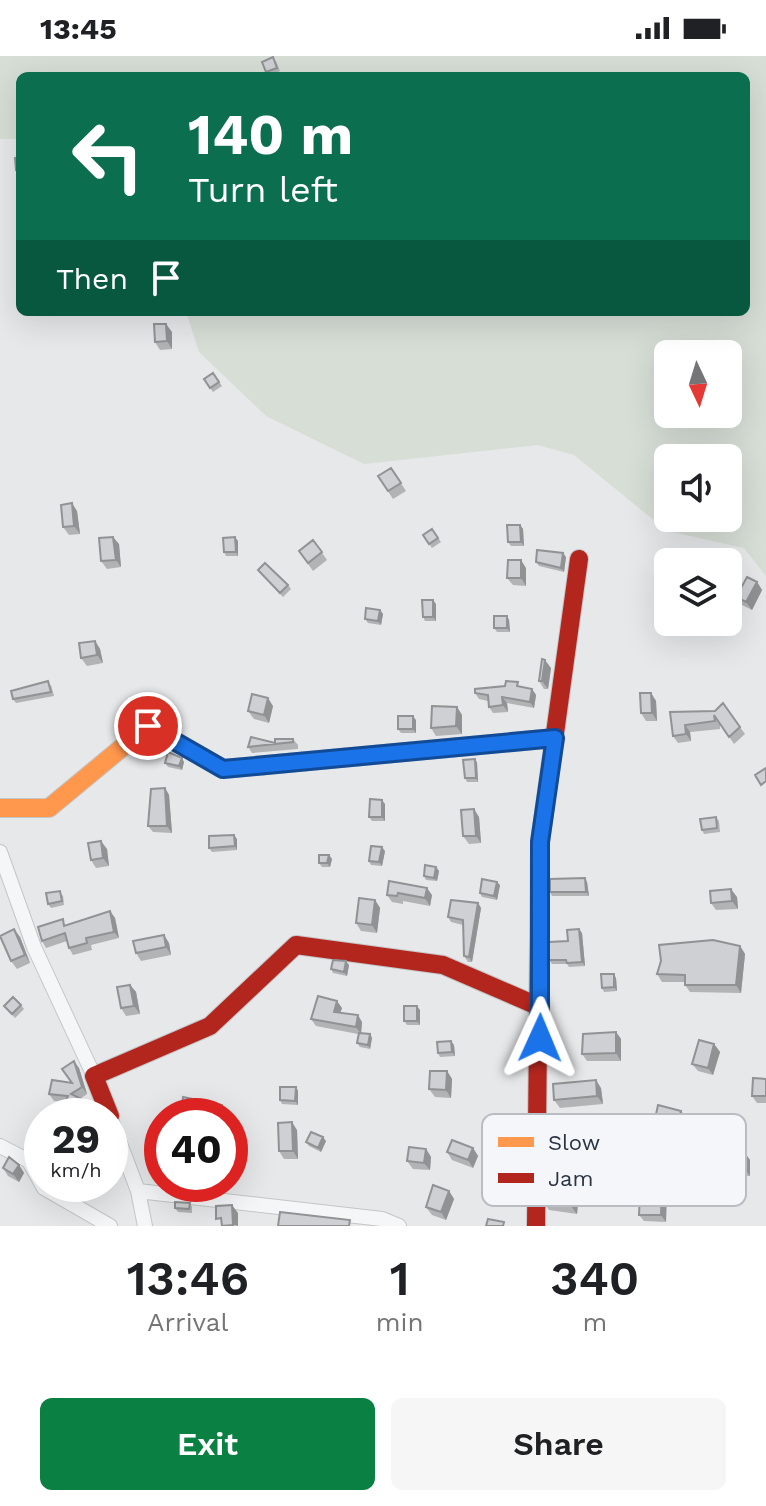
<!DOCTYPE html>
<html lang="en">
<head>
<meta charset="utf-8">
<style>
  body { margin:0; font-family:"Work Sans",sans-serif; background:#f6f6f6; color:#202124; height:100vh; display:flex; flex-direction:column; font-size:30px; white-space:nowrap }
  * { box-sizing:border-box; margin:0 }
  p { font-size:26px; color:#757577 }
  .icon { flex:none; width:44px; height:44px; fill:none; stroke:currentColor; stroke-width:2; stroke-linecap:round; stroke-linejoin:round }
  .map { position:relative; height:1170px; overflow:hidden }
  .details { display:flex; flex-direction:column; background:#fff; flex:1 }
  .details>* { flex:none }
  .top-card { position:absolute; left:16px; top:16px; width:734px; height:244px; border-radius:12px; box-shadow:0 8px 32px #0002; background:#0b6e4f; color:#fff; overflow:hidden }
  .needle { width:52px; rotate:176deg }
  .buttons { position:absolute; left:654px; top:284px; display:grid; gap:16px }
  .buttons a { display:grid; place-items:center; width:88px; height:88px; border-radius:12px; background:#fff; box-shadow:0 8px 32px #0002; font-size:40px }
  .speed { position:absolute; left:24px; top:1042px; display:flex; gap:16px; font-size:40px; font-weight:700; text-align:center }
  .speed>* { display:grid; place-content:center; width:104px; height:104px; border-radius:50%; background:#fff; box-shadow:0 8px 32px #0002; line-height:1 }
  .speed small { font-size:20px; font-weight:400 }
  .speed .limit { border:12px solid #d22; background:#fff; color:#111 }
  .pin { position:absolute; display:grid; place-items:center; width:68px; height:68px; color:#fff; margin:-34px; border:4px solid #fff; border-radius:50%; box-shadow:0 2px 8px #0007 }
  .me { position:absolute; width:88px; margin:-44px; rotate:1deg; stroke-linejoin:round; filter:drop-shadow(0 0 6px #0008) }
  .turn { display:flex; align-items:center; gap:28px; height:168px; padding:0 40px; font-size:36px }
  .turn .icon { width:104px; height:104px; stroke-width:2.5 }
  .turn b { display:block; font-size:56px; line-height:68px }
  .then { display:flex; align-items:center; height:76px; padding:0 40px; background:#0003; gap:16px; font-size:30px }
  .eta { display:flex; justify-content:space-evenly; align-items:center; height:136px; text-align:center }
  .eta b { font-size:48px; font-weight:600; line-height:56px }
  .button { display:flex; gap:16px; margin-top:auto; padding:16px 40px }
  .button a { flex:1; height:92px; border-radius:12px; background:#0b8043; color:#fff; font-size:32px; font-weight:600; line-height:92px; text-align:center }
  .button a+a { background:#f6f6f6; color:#202124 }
  .status { display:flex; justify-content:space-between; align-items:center; height:56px; padding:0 40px; background:#fff; direction:ltr }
  .status svg { height:22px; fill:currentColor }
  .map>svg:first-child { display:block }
</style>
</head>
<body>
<div class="status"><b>13:45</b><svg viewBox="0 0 49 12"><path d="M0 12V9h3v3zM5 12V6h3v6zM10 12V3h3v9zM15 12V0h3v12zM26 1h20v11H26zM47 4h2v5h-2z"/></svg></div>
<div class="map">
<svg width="766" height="1170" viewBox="0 0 766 1170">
  <rect width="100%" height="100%" fill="#e6e8ea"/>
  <path fill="#d6ded6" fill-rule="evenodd" d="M0,0H766V520L744,492L667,475L574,399L538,389L364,408L266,360L199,296L186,256H746V20H20V83H0ZM668,298H728V358H668ZM668,402H728V462H668Z"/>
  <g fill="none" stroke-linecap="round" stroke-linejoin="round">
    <g stroke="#c4c6c8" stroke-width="16">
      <path id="street" d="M0,796L34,891L94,1020
        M110,1061L138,1135L145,1170
        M0,1090L29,1105L44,1132L110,1170
        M138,1135L382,1163L399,1170"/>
    </g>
    <g stroke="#c4c6c8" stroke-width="20">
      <path id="slow" d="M0,752H49L148,670L223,713L555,682"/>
    </g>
    <g stroke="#c4c6c8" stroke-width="20">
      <path id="jam" d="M110,1060L94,1020L210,970L296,889L443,909L540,951
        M536,1170L540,786L579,503"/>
    </g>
    <use href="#street" stroke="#f5f6f7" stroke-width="14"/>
    <use href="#slow" stroke="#ff974d" stroke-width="18"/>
    <use href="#jam" stroke="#b3261e" stroke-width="18"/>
  </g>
  <path fill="#b1b3b5" d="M276,5L280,15L268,20L266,16Z
    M172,276V293L160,294L155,286Z
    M213,317L222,330L213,336L204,323Z
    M391,412L406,435L393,443L378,420Z
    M77,455L80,478L69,479L63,471Z
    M520,469L523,473L524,490H511L508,486Z
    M432,473L441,486L432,492L423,479Z
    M313,484L327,504L313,515L299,495Z
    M238,485V500H226L224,496Z
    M119,488L121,511L107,513L101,505Z
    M566,501L564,516L539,510L536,506Z
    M526,512V530L513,529L507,522Z
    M258,514L288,529L291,533L283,541Z
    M757,526L762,534L752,554L742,549L736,541Z
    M436,548V565H425L423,561Z
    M380,554L383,558L381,569L368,567L365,563Z
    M507,560L509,564L510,576H497L494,572Z
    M95,585L100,593L103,607L87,610L81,602Z
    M551,612L548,633H544L539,625Z
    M51,629L54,640L16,647L13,643Z
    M521,631L532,633L536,639L534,652L507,647L508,656L493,657L489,651L488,645L479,643L475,637Z
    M651,637L656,645L657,665H646L641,657Z
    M723,647L745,678L734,688L720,667V673L690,676L691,685L678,687L673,680L670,656L715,655Z
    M273,650L269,667L254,663L248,655Z
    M457,651L462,659V678L436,680L431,672Z
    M416,664V677H401L398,673Z
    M293,683L298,689V693L252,697L248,691L275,687Z
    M475,703L477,707L478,726H467L465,722Z
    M184,706L182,714L168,711L165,707Z
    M165,732L169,739L172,777L153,776L148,770Z
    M385,748V765H372L369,761Z
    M479,761L481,787L469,788L463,780Z
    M716,761L719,765L720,776L704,778L702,774Z
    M237,783V794L212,796L209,792Z
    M107,793L109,810L96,812L91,804Z
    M385,795L382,810L371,809L369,805Z
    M329,799L332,803L330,811H322L319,807Z
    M436,811L439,815L437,825L426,824L424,820Z
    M389,825L432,839L430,850L403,845V848L392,846L387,839Z
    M587,826L589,840H552L550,836Z
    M500,829L497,844L482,841L480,837Z
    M63,839L64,849L51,852L48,848Z
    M737,841L738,853L716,854L711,847Z
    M375,844L380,852L377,877L361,875L356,867Z
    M478,847L481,852L472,906H468L464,900L463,869L451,866L448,861Z
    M110,855L115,862L119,882L91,889L92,894L73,899L69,892L67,885L46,892L42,885L67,869Z
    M582,877L585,910L569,911L567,908H552L549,904L568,885Z
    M20,881L30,907L17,913L11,905Z
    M169,887L171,899L141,905L136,897Z
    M740,890L745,898L741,937L690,936L685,929V926H662L657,918Z
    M349,909L347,920L333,917L331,913Z
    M616,922L617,935L604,936L602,932Z
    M130,929L136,936L140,958L126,960L121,952Z
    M21,949L24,953L15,962L4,950Z
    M342,952L340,957L362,966L361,977L370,978L372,982L370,993L360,991L357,987L358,978L316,970L311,963Z
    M420,954V969H407L404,965Z
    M616,976L621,983V1005H587L582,998Z
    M714,988L720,996L713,1019L698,1015L692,1008Z
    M454,989L455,1000L440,1001L438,997Z
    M79,1012L87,1038L80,1043L85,1045L90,1053L86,1060H61L59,1057L65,1046L54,1045L49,1038L72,1027Z
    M447,1015L452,1023L451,1042L435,1041L429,1033Z
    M766,1023V1047H757L752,1040Z
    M296,1031L298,1035V1049L282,1048L280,1044Z
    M601,1032L603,1048L560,1052L554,1044Z
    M686,1061L683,1074L678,1073L679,1097H676L680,1129L667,1130L666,1166L644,1165L639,1159L640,1144L619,1145L607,1140L602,1133L642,1109L655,1063Z
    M297,1074L298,1103H284L279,1095Z
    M326,1085L321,1096L309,1090L306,1086Z
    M625,1085L628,1089L625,1101L612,1098L609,1094Z
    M473,1092L478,1100L473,1112L452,1104L447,1096Z
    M426,1093L431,1101L430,1114L413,1113L407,1105Z
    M744,1096L750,1104V1120H736L730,1112Z
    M19,1109L24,1117L19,1126L8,1120L3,1112Z
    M727,1119V1147H714L708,1139Z
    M67,1128H84L82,1133Z
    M574,1130L579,1137L577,1158L549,1154L544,1146Z
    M449,1135L454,1143L446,1164L432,1159L426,1151Z
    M190,1147L192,1151V1157L178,1156L175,1152Z"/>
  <path fill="#909294" d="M166,268L172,276V293L167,285Z
    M72,447L77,455L80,478L74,470Z
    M520,469L523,473L524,490L521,486Z
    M113,481L119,488L121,511L116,504Z
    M235,481L238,485V500L236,496Z
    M563,497L566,501L564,516L561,512Z
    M521,504L526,512V530L521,522Z
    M757,526L762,534L752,554L746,546Z
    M433,544L436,548V565L433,561Z
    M380,554L383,558L381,569L378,565Z
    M507,560L509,564L510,576L507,572Z
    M95,585L100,593L103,607L97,599Z
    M545,604L551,612L548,633L542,625Z
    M532,633L536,639L534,652L530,646Z
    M651,637L656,645L657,665L652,657Z
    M502,641L507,647L508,656L503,649Z
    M268,642L273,650L269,667L264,659Z
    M457,651L462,659V678L456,670Z
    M413,660L416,664V677L413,673Z
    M685,669L690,676L691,685L686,678Z
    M182,702L184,706L182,714L179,710Z
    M475,703L477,707L478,726L476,722Z
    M165,732L169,739L172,777L167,770Z
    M382,744L385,748V765L382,761Z
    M474,753L479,761L481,787L476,780Z
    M234,779L237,783V794L235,790Z
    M101,785L107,793L109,810L103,802Z
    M382,791L385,795L382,810L379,806Z
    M329,799L332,803L330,811L327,807Z
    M436,811L439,815L437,825L434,822Z
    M585,822L587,826L589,840L586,836Z
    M497,826L500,829L497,844L494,840Z
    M427,832L432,839L430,850L425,842Z
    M731,833L737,841L738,853L732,845Z
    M375,844L380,852L377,877L372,869Z
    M478,847L481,852L472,906L469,901Z
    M110,855L115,862L119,882L114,876Z
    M14,873L20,881L30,907L25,899Z
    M579,873L582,877L585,910L582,906Z
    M164,879L169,887L171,899L166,891Z
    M740,890L745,898L741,937L736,929Z
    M346,905L349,909L347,920L344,916Z
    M614,918L616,922L617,935L614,931Z
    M130,929L136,936L140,958L134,950Z
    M337,945L342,952L338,963L334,956Z
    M417,950L420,954V969L417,965Z
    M358,959L362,966L361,978L356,971Z
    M616,976L621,983V1005L616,997Z
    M370,978L372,982L370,993L368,989Z
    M451,985L454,989L455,1000L452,996Z
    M714,988L720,996L713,1019L708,1012Z
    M74,1005L79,1012L87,1038L82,1031Z
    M447,1015L452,1023L451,1042L446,1034Z
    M596,1024L601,1032L603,1048L597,1040Z
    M296,1031L298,1035V1049L295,1045Z
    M85,1045L90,1053L86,1060H77Z
    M222,1049L225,1053L223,1060H220Z
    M681,1055L686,1061L683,1074L678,1067Z
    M292,1066L297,1074L298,1103L293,1095Z
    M674,1066L678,1073L679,1097L674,1091Z
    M323,1081L326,1085L321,1096L318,1092Z
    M625,1085L628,1089L625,1101L622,1097Z
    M671,1091L676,1097L680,1129L675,1123Z
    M473,1092L478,1100L473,1112L468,1104Z
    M426,1093L431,1101L430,1114L424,1107Z
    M744,1096L750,1104V1120L744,1112Z
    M19,1109L24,1117L19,1126L13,1118Z
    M722,1111L727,1119V1147L722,1139Z
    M662,1123L667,1130L666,1166L661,1159Z
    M574,1130L579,1137L577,1158L571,1150Z
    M449,1135L454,1143L446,1164L441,1156Z
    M232,1149L238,1157V1170L233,1169Z"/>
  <path fill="#ced0d3" stroke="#909294" stroke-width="2" d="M273,1L277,12L266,16L262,6Z
    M20,101V113L16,114L15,102Z
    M154,268H166L167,285L155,286Z
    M213,317L219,326L210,332L204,323Z
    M391,412L401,427L388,435L378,420Z
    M72,447L74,470L63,471L61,449Z
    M507,469H520L521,486H508Z
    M432,473L438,482L429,488L423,479Z
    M113,481L116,504L101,505L99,482Z
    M235,481L236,496H224L223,482Z
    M313,484L322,496L308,507L299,495Z
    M537,494L563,497L561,512L536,506Z
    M508,504H521V522H507Z
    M265,507L288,529L280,537L258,514Z
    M747,521L757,526L746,546L736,541Z
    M422,544H433V561H423Z
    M366,552L380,554L378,565L365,563Z
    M494,560H507V572H494Z
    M95,585L97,599L81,602L79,587Z
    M542,603L545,604L542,625H539Z
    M48,625L51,636L13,643L11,635Z
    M506,625L518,626L517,630L532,633L530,646L502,641L503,649L489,651L488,639L475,637V633L505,630Z
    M640,637H651L652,657H641Z
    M252,638L268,642L264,659L248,655Z
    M723,647L740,671L729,681L714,659L715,665L685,669L686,678L673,680L670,656L715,655Z
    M432,650L457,651L456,670L431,672Z
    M398,660H413V673H398Z
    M251,681L275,687V683H293V686L248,691Z
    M168,696L182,702L179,710L165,707Z
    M475,703L476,722H465L463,704Z
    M766,712V725L761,729L755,719Z
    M165,732L167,770H148L151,733Z
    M370,743L382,744V761H369Z
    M474,753L476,780H463L461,754Z
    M716,761L717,772L702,774L700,763Z
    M234,779L235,790L209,792V780Z
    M101,785L103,802L91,804L88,787Z
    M371,790L382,791L379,806L369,805Z
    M319,799H329L327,807H319Z
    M425,809L436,811L434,822L424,820Z
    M585,822L586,836H550V823Z
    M482,823L497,826L494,840L480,837Z
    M389,825L427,832L425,842L398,837L397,840L387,839Z
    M731,833L732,845L711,847L710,835Z
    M60,835L62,845L48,848L46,837Z
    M359,842L375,844L372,869L356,867Z
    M451,844L478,847L469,901L464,900L463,864L448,861Z
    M110,855L114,876L86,882L87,887L69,892L65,877L42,885L38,871L63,863L64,870Z
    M14,873L25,899L11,905L0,880Z
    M579,873L582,906L567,907L566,904H549V886L568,885L567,874Z
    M164,879L166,891L136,897L133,885Z
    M713,884L740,890L736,929H685V919L657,918L661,905L659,889Z
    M333,904L346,905L344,916L331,913Z
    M601,918H614V931L602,932Z
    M130,929L134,950L121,952L117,931Z
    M318,940L337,945L334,956L358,959L356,971L311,963Z
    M13,941L21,949L12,958L4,950Z
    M404,950H417V965H404Z
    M616,976V997L582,998L583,978Z
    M359,977L370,978L368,989L357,987Z
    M699,984L714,988L708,1012L692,1008Z
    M451,985L452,996L438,997L437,986Z
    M74,1005L82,1031L71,1038L85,1045L77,1060H64L59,1057L68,1040L49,1038L52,1024L72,1027L62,1013Z
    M430,1015H447L446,1034L429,1033Z
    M753,1022L766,1023V1040H752Z
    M596,1024L597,1040L554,1044L553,1028Z
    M280,1031H296L295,1045L280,1044Z
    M183,1041L222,1049L220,1060H208L193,1057V1060H181Z
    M658,1049L681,1055L678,1067L674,1066V1091H671L675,1123H662L661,1159H639L640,1138L615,1139L602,1133L611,1101L642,1109L643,1063H655Z
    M292,1066L293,1095H279L278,1067Z
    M311,1076L323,1081L318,1092L306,1086Z
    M452,1084L473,1092L468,1104L447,1096Z
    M409,1091L426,1093L424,1107L407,1105Z
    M9,1101L19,1109L13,1118L3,1112Z
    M433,1129L449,1135L441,1156L426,1151Z
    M175,1146L190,1147L189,1153L175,1152Z
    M232,1149L233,1169L222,1170L221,1162L216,1163V1150Z
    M280,1156L350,1164L349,1170H278Z
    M488,1163L504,1166L503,1170H486Z"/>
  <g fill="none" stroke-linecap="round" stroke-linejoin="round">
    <g stroke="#114b97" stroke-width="20">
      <path id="route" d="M148,670L223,713L555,682L540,786V982"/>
    </g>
    <use href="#route" stroke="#1a73e8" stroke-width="14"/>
  </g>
  <rect x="482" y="1058" width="264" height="92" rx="12" fill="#f4f6f9" stroke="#b8bcc3" stroke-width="2"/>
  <rect x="498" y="1081" width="36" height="10" fill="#ff974d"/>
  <rect x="498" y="1117" width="36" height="10" fill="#b3261e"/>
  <g font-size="22" fill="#2b3445">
    <text x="548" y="1094">Slow</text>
    <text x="548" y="1130">Jam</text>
  </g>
</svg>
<div class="buttons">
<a><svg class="needle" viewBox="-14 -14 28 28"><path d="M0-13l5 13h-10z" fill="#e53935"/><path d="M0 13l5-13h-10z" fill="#757577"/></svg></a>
<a><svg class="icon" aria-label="sound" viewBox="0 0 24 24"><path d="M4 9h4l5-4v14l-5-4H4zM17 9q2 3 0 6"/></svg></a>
<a><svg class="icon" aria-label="layers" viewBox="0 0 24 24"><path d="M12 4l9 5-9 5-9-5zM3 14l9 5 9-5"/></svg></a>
</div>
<div class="speed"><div>29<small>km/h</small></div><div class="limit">40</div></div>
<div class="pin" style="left:148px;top:670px;background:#d93025"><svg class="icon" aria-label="arrive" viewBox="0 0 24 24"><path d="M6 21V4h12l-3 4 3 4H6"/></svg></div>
<svg class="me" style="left:540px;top:982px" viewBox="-20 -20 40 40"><path d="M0-17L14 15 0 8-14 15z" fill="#1a73e8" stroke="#fff" stroke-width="4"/></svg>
<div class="top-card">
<div class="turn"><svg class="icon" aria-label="left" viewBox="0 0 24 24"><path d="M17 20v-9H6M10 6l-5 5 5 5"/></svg><div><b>140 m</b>Turn left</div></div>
<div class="then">Then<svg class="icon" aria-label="arrive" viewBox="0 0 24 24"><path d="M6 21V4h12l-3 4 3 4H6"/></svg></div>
</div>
</div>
<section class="details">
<div class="eta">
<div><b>13:46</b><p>Arrival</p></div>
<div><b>1</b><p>min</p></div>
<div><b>340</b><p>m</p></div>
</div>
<div class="button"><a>Exit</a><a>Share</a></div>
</section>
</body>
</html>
